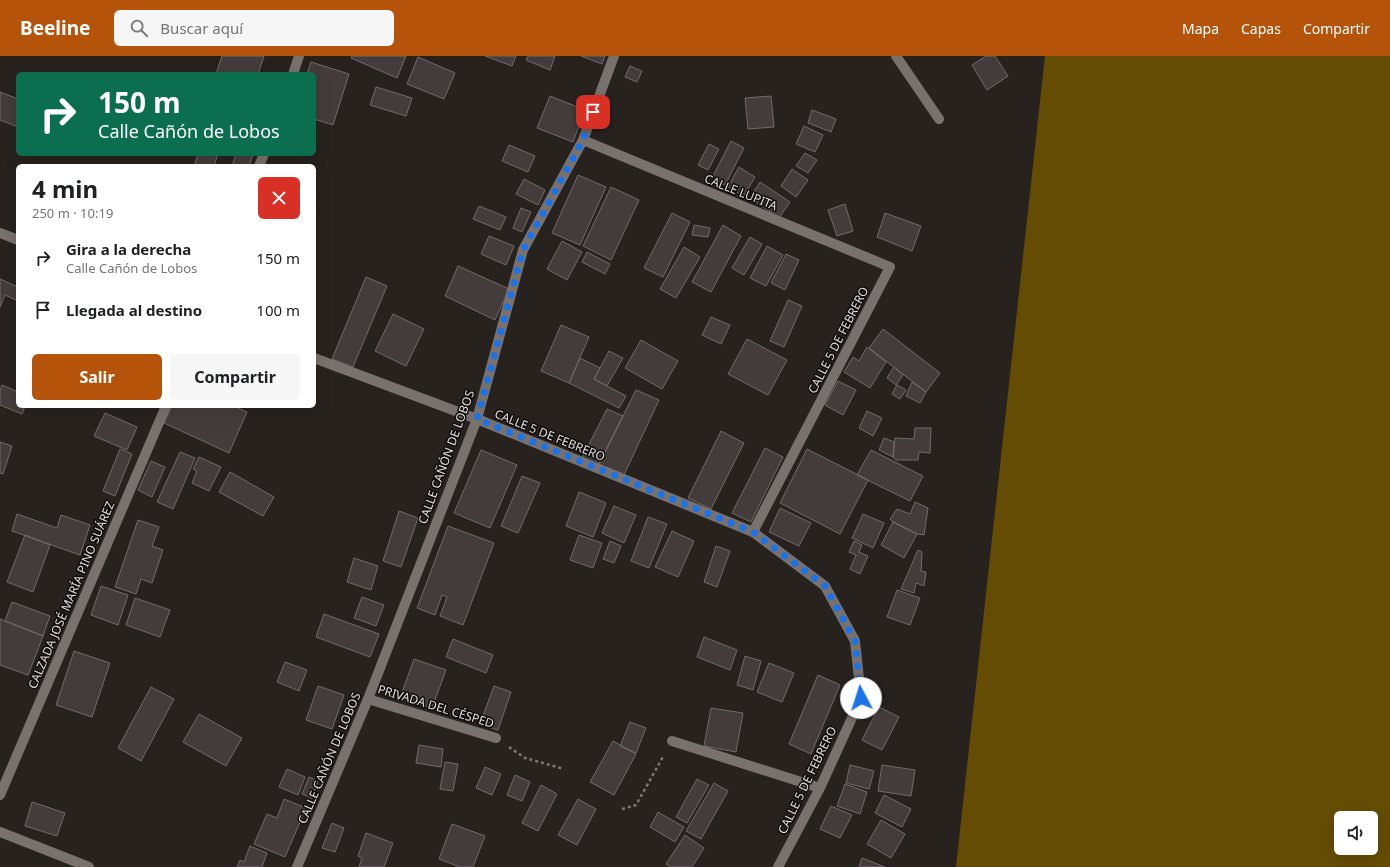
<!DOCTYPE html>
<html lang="es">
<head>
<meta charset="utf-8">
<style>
  body { margin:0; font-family:"Noto Sans",sans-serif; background:#f6f6f6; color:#202124; height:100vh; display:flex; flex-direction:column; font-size:15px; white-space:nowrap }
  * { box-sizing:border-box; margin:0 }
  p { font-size:13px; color:#757577 }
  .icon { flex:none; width:22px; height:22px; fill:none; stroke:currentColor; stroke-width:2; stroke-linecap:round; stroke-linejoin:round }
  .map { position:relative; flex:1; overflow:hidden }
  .panel { position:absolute; left:16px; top:108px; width:300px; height:244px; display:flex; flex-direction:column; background:#fff; border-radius:6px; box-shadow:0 4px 16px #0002 }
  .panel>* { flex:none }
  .banner { position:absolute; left:16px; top:16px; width:300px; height:84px; border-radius:6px; box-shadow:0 4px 16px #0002; background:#0b6e4f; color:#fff; overflow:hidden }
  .tools { position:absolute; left:1334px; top:755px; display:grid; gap:8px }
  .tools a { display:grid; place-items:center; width:44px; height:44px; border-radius:6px; background:#fff; box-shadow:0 4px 16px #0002; font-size:20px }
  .pin { position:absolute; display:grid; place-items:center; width:34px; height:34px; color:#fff; margin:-17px; border-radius:8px; box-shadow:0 2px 6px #0006 }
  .me { position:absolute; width:44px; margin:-22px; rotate:355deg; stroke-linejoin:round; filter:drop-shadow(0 0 3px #0008) }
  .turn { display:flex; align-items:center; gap:14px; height:84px; padding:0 16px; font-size:18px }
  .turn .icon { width:52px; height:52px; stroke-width:2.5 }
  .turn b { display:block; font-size:28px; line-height:34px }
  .round { display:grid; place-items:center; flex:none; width:42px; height:42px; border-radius:6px; background:#f6f6f6 }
  .headline { display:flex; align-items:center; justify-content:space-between; height:68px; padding:0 16px }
  h1 { font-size:24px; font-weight:700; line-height:30px }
  .button { display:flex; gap:8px; margin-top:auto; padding:8px 16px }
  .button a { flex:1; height:46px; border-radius:6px; background:#b45309; color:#fff; font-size:16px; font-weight:700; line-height:46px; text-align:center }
  .button a+a { background:#f6f6f6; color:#202124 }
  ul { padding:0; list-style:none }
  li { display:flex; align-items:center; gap:12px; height:52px; padding:0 16px }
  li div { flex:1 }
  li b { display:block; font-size:15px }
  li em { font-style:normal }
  header { display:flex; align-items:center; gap:24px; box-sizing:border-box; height:56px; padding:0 20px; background:#b45309; color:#fff }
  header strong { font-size:19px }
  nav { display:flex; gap:22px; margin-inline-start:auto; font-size:14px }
  .search { width:280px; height:36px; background:#f6f6f6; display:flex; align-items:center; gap:10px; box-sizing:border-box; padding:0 14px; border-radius:6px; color:#757577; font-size:15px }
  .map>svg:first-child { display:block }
</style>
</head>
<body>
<header>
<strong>Beeline</strong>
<div class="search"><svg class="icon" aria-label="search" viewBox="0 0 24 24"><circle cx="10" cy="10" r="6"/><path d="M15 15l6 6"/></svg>Buscar aquí</div>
<nav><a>Mapa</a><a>Capas</a><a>Compartir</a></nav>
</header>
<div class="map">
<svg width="1390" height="811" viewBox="0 0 1390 811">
  <rect width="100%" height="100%" fill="#28221f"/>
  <path fill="#654c04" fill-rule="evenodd" d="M1045,0H1390V811H956ZM1341,762H1371V792H1341Z"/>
  <path fill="#433c3b" stroke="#736b69" d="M222,0H264L258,18H216Z
    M352,0H406L397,22L351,2Z
    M485,0H516L512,10Z
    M528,0H555L550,14L526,4Z
    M581,0H605L602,8Z
    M986,0H995L1008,20L987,34L972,9Z
    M418,1L455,17L444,43L407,28Z
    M311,6L349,18L333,69L314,63V18H307Z
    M630,10L642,15L637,26L625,21Z
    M376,31L412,42L406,60L370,49Z
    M0,36L18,43V71L0,64Z
    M550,40L585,54L573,86L537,72Z
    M771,40L774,71L748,73L745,42Z
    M812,54L836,63L831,76L808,67Z
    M804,70L823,79L815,96L796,88Z
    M731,85L744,92L725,129L712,122Z
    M709,88L719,93L708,114L698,109Z
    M509,89L535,100L528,116L502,105Z
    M805,97L817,104L808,117L796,110Z
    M198,98H218L214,110H194Z
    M236,98H253L249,110H232Z
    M739,111L755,121L744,140L728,131Z
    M792,113L808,124L796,141L781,130Z
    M578,119L606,131L580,189L552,177Z
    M524,123L545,134L538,149L516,138Z
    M760,126L790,146L779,162L750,142Z
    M611,131L639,144L611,204L583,190Z
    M845,148L853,175L837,180L828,154Z
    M479,150L506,161L500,174L473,163Z
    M521,152L531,156L522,176L513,172Z
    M672,157L690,166L663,221L644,212Z
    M885,157L921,170L912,195L877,181Z
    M694,169L710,172L708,181L692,179Z
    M723,169L741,180L711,236L692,226Z
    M489,180L514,190L506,209L481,198Z
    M750,181L762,188L744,219L732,212Z
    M562,185L582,196L567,224L547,213Z
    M767,190L783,199L766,230L750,222Z
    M684,191L700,201L676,242L660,233Z
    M587,196L610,208L605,218L582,206Z
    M786,198L799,204L785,234L771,227Z
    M458,210L509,233L495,264L445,240Z
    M366,221L387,230L353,311L332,303Z
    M0,223L18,231V245L5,239L0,251Z
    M788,244L802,250L784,291L770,285Z
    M393,258L424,273L406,310L375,295Z
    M711,261L730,269L721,288L702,279Z
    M561,269L589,281L569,327L541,315Z
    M883,273L940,317L926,336L869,292Z
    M747,283L787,304L768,339L728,318Z
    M641,284L678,305L662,333L625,312Z
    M867,291L886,306L870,332L844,316L853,301L859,305Z
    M609,295L623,302L607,330L594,323Z
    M580,302L600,312L594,323L626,340L619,352L569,327Z
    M894,311L903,319L896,329L887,322Z
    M838,325L856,334L843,359L825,349Z
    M912,326L926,336L920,347L906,340Z
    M2,329L18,336V350H25L22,358L0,349V335Z
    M897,329L906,334L900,343L892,338Z
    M636,334L659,344L623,421L597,412Z
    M172,350H233L247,356L229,397L164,367Z
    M607,353L623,360L597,412L581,404Z
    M867,355L882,362L873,380L859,372Z
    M105,357L137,371L127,394L94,380Z
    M915,372H931L930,397L919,396L918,404H896L893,401L895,382L914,383Z
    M721,375L744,387L711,453L688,442Z
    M884,382L894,386L893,401L879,394Z
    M0,386L12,390L3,418L0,417Z
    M765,392L783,401L751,466L732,457Z
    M120,393L132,398L115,440L103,435Z
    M807,393L868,424L840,478L780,447Z
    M481,394L517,409L490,472L454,457Z
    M871,394L923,420L910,445L857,419Z
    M180,396L195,402L173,453L157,446Z
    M199,401L221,411L209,435L192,427L197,415L193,413Z
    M151,405L165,411L152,441L138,434Z
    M230,416L274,441L263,460L219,436Z
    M522,420L540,427L518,477L501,470Z
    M579,436L606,447L593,481L566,470Z
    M915,446L928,452L924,479L917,478L893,466L890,463L897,453L910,458Z
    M614,450L636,459L624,487L602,477Z
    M780,452L811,467L799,490L769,476Z
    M399,455L418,462L401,511L383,505Z
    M17,458L57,472L61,459L90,469L80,499L12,475Z
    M863,458L884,467L873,492L852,482Z
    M648,461L667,468L649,512L631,505Z
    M138,464L159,471L152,490L163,494L152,527L141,523L136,538L115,531Z
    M893,466L917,478L904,502L881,489Z
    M448,470L494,487L463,569L440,560L447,541L442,539L435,559L417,552Z
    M672,475L694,485L678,521L655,511Z
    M25,479L50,489L33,536L7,526Z
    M579,479L602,487L593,512L570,504Z
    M610,485L621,490L614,507L603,503Z
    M854,485L862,489L859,496L868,500L860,518L850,513L856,499L849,496Z
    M716,490L730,495L717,531L704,526Z
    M918,494L922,496L921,515L926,516L924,530L916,527L914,537L901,533Z
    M354,502L378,510L371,534L347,526Z
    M101,530L128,539L118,569L91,559Z
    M897,534L920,542L910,569L887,561Z
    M362,541L384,549L376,570L354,562Z
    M135,542L170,554L160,581L126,569Z
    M12,546L50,560L43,580L5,565Z
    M324,558L379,578L370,601L316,581Z
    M0,563L43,580L28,619L0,609Z
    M704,581L737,594L730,614L697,601Z
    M453,583L493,599L486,617L446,601Z
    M74,595L110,607L92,661L56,649Z
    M745,600L761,605L753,634L737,629Z
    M414,603L446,614L432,652L400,642Z
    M285,606L307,614L299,635L277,626Z
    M769,607L794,617L782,646L757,636Z
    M818,619L840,629L811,698L789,688Z
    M318,630L344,639L332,673L306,664Z
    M494,630L511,636L498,674L480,668Z
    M151,631L174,643L141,705L118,692Z
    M879,651L899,661L882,694L862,684Z
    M711,652L743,657L736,696L704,690Z
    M199,658L242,682L226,710L183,686Z
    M630,666L646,672L636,697L620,690Z
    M613,685L636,698L614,739L590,726Z
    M419,689L443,693L441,711L416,707Z
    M445,706L458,708L453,735L440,733Z
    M850,709L874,715L869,733L846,727Z
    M882,709L915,714L911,740L878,735Z
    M485,711L501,718L492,739L476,732Z
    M287,713L305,721L298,739L279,731Z
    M515,719L530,726L522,745L507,739Z
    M309,721L318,725L312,742L302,738Z
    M697,723L709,729L687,767L676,761Z
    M714,727L728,735L701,783L686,775Z
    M845,728L867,736L860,758L837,750Z
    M541,729L557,738L538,775L522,767Z
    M884,739L911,753L902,771L875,757Z
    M284,743L306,752L285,801L254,788L267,758L277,762Z
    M578,743L596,753L577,789L558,779Z
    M32,746L65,757L57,780L25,770Z
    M831,750L852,759L840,782L820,773Z
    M658,756L684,771L675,786L650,771Z
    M881,764L905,778L891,802L867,788Z
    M332,767L344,772L335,796L322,792Z
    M452,768L485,780L473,811H460L439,803Z
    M366,777L393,787L384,811H359L362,802L358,800Z
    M685,779L704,792L692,811H671L666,808Z
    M250,790L267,797L262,811H237L240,804L244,806Z
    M862,802L885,811H859Z"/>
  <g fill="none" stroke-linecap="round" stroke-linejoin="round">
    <path stroke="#7b7573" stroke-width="2.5" stroke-dasharray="3 3" stroke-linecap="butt" d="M509,691L525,702L564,713
      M622,753L636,749L664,699"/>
    <path stroke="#79716d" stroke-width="10" d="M896,0L939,63
      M293,18L299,0
      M583,84L890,211L753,476
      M259,110L264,98
      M0,177L18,184
      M314,302L477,363L753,476L825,530L855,585L861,642L820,732L778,811
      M368,643L496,682
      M672,685L820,732
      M0,739L166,350
      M0,776L89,811
      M297,811L368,643L477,363L523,194L583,84L614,0"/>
  </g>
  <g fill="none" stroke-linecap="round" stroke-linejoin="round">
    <path stroke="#1a73e8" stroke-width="7" stroke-dasharray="0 12.6" d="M593,56L583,84L523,194L477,363L753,476L825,530L855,585L861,642"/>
  </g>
  <g text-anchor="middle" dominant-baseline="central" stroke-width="3" stroke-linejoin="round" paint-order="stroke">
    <g font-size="12" fill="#e3dedc" stroke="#0f0c0b">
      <text transform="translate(741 136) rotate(22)">CALLE LUPITA</text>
      <text transform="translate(838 284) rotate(-63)">CALLE 5 DE FEBRERO</text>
      <text transform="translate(550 379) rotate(22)">CALLE 5 DE FEBRERO</text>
      <text transform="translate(446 401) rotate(-70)">CALLE CAÑÓN DE LOBOS</text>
      <text transform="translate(71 539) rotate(-67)">CALZADA JOSÉ MARÍA PINO SUÁREZ</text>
      <text transform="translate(436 650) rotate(17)">PRIVADA DEL CÉSPED</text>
      <text transform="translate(329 702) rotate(-67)">CALLE CAÑÓN DE LOBOS</text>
      <text transform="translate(807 724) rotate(-64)">CALLE 5 DE FEBRERO</text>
    </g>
  </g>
</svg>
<div class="tools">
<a><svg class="icon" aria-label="sound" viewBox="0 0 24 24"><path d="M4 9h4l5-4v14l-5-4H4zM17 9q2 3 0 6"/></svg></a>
</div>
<div class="pin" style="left:593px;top:56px;background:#d93025"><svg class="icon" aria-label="arrive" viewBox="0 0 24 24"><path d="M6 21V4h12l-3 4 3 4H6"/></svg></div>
<svg class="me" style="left:861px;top:642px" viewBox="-20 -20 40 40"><circle r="19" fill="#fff"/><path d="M0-13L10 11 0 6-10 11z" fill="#1a73e8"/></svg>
<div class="banner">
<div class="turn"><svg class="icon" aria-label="right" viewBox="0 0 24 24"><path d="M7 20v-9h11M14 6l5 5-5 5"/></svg><div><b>150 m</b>Calle Cañón de Lobos</div></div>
</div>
<section class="panel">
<div class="headline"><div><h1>4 min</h1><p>250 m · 10:19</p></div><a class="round" style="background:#d93025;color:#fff"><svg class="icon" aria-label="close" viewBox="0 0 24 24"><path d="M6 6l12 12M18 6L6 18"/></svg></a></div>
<ul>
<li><svg class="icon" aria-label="right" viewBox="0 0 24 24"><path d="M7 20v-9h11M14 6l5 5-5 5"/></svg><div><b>Gira a la derecha</b><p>Calle Cañón de Lobos</p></div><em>150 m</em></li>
<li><svg class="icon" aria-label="arrive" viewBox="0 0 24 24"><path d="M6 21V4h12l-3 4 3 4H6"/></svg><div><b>Llegada al destino</b></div><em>100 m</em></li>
</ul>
<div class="button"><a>Salir</a><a>Compartir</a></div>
</section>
</div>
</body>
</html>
